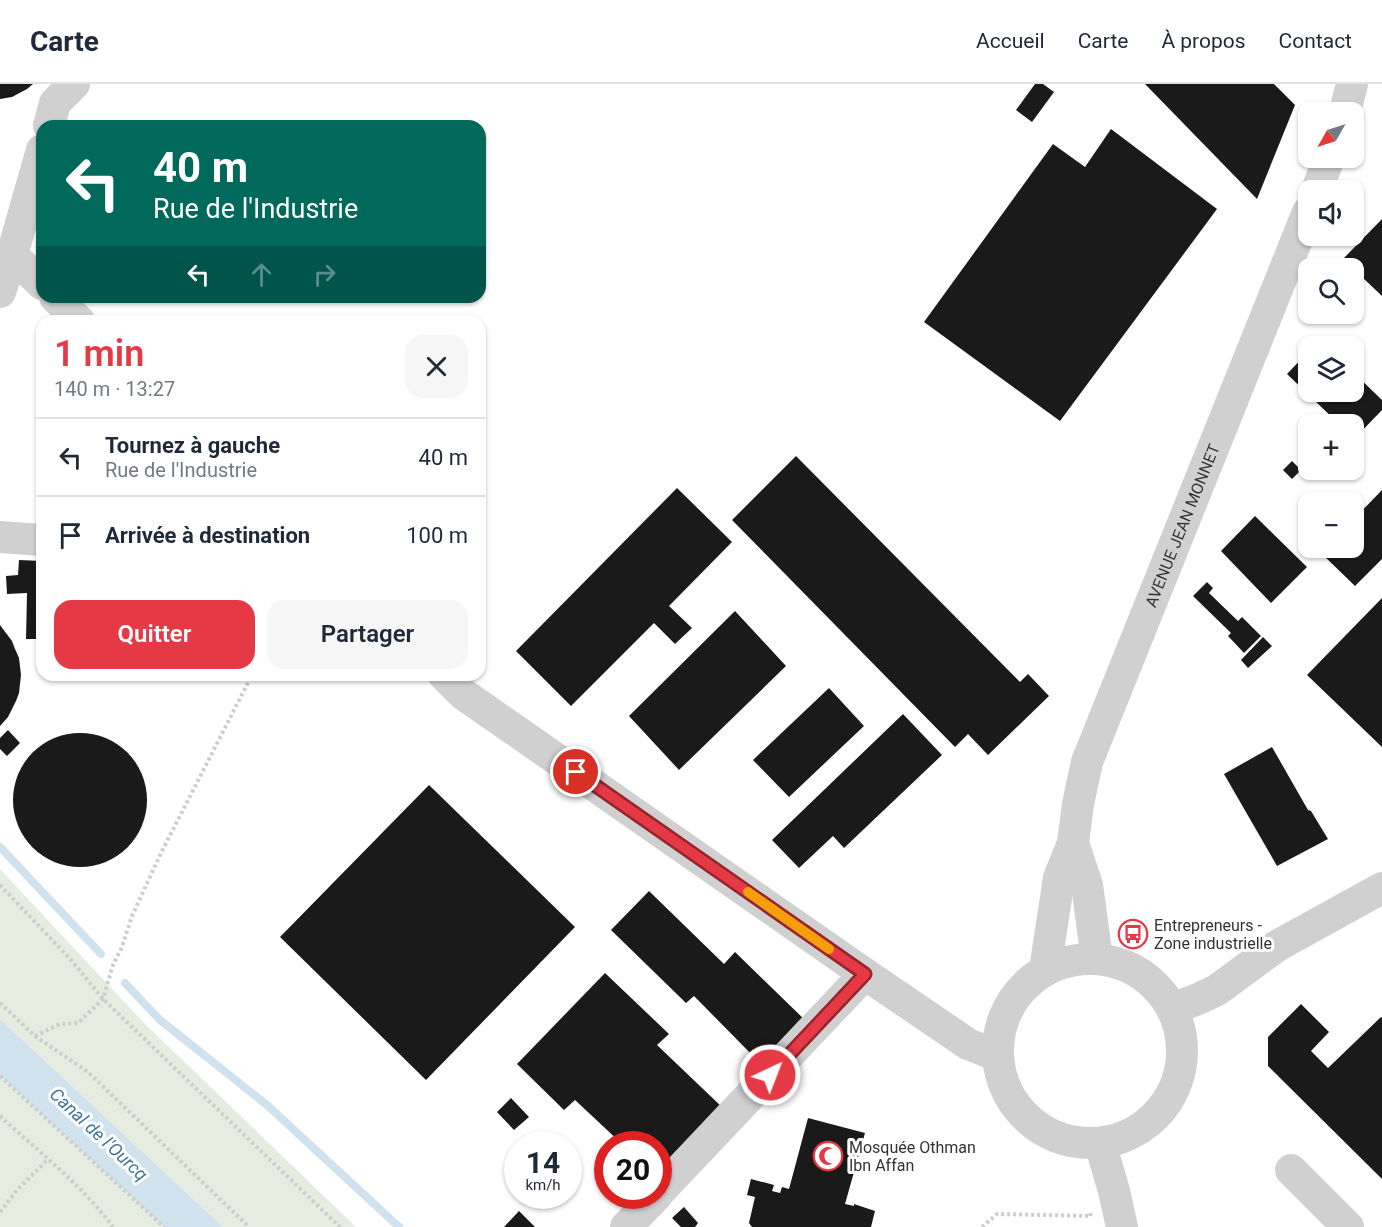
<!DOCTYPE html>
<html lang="fr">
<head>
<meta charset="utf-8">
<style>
  body { margin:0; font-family:Roboto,sans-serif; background:#f6f6f7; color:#1f2937; height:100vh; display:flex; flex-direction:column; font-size:22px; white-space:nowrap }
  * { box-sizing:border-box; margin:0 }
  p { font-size:20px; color:#747a83 }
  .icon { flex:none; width:33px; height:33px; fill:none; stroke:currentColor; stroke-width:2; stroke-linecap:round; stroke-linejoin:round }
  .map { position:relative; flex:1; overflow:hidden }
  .panel { position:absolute; left:36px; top:231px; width:450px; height:366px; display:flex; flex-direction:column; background:#fff; border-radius:18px; box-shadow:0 2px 4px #0004 }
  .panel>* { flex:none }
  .guide { position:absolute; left:36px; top:36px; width:450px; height:183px; border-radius:18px; box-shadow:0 2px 4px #0004; background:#00695c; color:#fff; overflow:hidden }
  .needle { width:39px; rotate:231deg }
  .buttons { position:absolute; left:1298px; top:18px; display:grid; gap:12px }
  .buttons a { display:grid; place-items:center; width:66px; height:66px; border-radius:12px; background:#fff; box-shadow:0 2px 4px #0004; font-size:30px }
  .speed { position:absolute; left:504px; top:1047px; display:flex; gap:12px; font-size:30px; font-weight:700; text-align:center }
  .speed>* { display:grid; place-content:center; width:78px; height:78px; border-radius:50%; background:#fff; box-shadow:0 2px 4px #0004; line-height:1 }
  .speed small { font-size:15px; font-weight:400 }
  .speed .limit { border:9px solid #d22; background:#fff; color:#111 }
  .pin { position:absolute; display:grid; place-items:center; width:51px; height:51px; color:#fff; margin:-26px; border:3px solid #fff; border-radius:50%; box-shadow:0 2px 6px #0007 }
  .me { position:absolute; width:66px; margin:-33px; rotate:43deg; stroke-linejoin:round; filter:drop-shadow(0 0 4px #0008) }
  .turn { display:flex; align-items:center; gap:21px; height:126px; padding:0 18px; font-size:27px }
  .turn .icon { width:78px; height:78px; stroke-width:2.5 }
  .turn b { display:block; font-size:42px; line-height:51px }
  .lanes { display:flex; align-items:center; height:57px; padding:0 18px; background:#0003; justify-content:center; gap:30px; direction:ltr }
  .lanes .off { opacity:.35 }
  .round { display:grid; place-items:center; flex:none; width:63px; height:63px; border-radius:18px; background:#f6f6f7 }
  .overview { display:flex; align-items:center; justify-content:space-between; height:102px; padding:0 18px }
  h1 { font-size:36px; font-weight:600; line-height:45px; color:#e63946 }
  .primary-button { display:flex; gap:12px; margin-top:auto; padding:12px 18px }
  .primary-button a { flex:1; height:69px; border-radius:18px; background:#e63946; color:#fff; font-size:24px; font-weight:600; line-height:69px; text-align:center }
  .primary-button a+a { background:#f6f6f7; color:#1f2937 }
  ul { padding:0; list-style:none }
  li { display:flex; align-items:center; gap:18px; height:78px; padding:0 18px; border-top:2px solid #e0e1e3 }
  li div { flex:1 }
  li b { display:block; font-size:22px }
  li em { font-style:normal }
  header { display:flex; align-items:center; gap:36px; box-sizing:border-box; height:84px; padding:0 30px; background:#fff; border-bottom:2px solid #e0e1e3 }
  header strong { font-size:28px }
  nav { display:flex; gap:33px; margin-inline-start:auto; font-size:21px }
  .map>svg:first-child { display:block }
</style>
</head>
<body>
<header>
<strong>Carte</strong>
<nav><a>Accueil</a><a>Carte</a><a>À propos</a><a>Contact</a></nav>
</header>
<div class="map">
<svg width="1382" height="1143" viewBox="0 0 1382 1143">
  <rect width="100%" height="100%" fill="#fff"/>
  <path fill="#e6ecdf" d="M0,785L144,939L356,1143H223L0,935Z
    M0,992L164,1143H0Z"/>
  <path fill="#cfe2ee" d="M0,935L223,1143H164L0,992Z"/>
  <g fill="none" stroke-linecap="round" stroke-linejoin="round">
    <path stroke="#cfe2ee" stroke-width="8" d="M0,763L101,870
      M125,899L160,936L267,1021L399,1143"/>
  </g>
  <path fill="#1a1a1a" d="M0,0H33L27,5L12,13L0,15Z
    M1035,0H1043L1054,8L1032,38L1016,26Z
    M1145,0H1274L1295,21L1257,115Z
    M1111,45L1217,125L1060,337L924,238L1053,60L1085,83Z
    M1382,135V212L1343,175Z
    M1308,268V308H1353V288L1382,316V326L1354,355L1353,353V340H1339L1287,290Z
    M796,372L1020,598L1028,590L1049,612L988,671L968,650L955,663L732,436Z
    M1292,377L1301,386L1292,395L1283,386Z
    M39,383H42V428H40Z
    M677,404L732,458L669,522L692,544L675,560L654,539L571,622L516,567Z
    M1382,406V475L1355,502L1321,469L1326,464H1353V436Z
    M1255,432L1307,483L1271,519L1221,467Z
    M19,476L42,477V555H26L27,509L7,510L6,492L18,491Z
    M1207,498L1213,504L1209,509L1238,537L1242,533L1261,552L1244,569L1228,552L1231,549L1193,512Z
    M1382,514V663L1307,591Z
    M735,527L786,582L679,686L629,632Z
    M0,541L12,557L15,565L19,574L21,591L19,609L16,617L8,633L0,642Z
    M1263,553L1272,562L1248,584L1241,576Z
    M829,604L864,642L789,713L753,676Z
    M903,630L942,671L844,764L833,752L799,784L772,756Z
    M8,646L20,659L7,672L0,665V654Z
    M13 716a67 67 0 1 1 134 0a67 67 0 1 1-134 0Z
    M1272,663L1308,726L1311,727L1328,755L1277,782L1224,690Z
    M429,701L575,843L426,996L280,853Z
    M649,807L724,880L735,868L807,938L763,982L694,912L686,919L611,846Z
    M605,889L669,950L657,961L723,1024L658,1091V1060H622L575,1016L564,1026L517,980Z
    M1301,920L1329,948L1311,967L1328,984L1381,933L1382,934V1095L1268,982V953Z
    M511,1014L529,1033L514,1046L497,1028Z
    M808,1034L865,1049L845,1120L854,1122V1120L875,1127L871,1143H752L749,1139L755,1113L747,1111L751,1095L774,1101L772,1107L780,1109L782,1103L789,1105Z
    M684,1123L698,1139L695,1143H681L672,1134Z
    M519,1127L535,1143H504Z"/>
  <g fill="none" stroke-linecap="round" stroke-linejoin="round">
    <path stroke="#cdcdcd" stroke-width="4" stroke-dasharray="3 3" stroke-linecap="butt" d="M0,801L72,877L103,915L340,1143
      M0,919L35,952L88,988L249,1143
      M35,952L60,940L78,939L103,915L113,881L122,863L132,832L161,769L252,591
      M0,992L164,1143
      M0,1032C38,1067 82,1101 113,1143
      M0,1128L17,1106L47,1076
      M982,1143L997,1130L1091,1132L1090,1129"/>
    <g stroke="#d0d0d0" stroke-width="32">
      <path d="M1345,28L1352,0"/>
      <path d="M49,42L55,19L74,0"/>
      <path d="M1317,106L1329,74"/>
      <path d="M12,171L42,66"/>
      <path d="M0,208L12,171L42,200"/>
      <path d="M55,213L79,237"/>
      <path d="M0,453L42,456"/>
      <path d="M444,591L463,610L865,890L968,960L988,968L998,970"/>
      <path d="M1073,759L1087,801L1097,875"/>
      <circle cx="1090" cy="967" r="92"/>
      <path id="s1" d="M1045,886L1059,794L1073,759L1078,720L1087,678L1308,128"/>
      <path d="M1172,925L1198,915L1217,906L1277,862L1382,804"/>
      <path d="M1100,1059L1114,1107L1122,1143"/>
      <path d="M1291,1086L1348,1143"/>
      <path d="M658,1109L865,890"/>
      <path d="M626,1143L656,1112"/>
    </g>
  </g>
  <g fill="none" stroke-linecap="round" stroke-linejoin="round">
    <g stroke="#96252e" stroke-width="15">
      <path id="route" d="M576,688L865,890L770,991"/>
    </g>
    <use href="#route" stroke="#e63946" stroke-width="10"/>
    <path stroke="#f59e0b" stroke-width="10" d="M748,808L829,865"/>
  </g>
  <defs>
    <g id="bus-ring" transform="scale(1.5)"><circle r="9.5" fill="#fff" stroke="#e63946" stroke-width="1.5"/><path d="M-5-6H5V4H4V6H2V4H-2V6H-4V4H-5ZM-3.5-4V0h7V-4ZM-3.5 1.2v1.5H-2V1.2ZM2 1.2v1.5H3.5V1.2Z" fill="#e63946"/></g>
    <g id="mosque-ring" transform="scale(1.5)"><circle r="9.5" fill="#fff" stroke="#e63946" stroke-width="1.5"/><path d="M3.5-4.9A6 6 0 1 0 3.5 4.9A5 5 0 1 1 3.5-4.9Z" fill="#e63946"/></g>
  </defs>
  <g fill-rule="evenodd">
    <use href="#bus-ring" x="1133" y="850"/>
    <use href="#mosque-ring" x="828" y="1072"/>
  </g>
  <g text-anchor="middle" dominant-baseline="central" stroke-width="6" stroke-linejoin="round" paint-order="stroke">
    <g font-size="16" fill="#333" stroke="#fff">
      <text stroke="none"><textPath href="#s1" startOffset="468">AVENUE JEAN MONNET</textPath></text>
    </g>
    <g font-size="16" fill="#333" stroke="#fff" text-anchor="start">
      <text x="1154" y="841">Entrepreneurs -<tspan x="1154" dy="18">Zone industrielle</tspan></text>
      <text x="849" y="1063">Mosquée Othman<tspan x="849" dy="18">Ibn Affan</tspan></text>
    </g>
    <g font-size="18" font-style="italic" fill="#3f7597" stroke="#fff">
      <text transform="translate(99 1050) rotate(43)">Canal de l'Ourcq</text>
    </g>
  </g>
</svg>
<div class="buttons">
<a><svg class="needle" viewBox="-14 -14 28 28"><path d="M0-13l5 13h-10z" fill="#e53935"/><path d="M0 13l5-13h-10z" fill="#747a83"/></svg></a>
<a><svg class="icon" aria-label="sound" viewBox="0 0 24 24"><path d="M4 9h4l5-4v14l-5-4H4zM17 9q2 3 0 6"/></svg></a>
<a><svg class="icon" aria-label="search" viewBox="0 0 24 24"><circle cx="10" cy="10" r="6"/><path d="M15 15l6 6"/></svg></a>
<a><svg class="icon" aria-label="layers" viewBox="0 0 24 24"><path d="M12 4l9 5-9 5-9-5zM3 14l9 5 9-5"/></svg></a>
<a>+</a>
<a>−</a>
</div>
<div class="speed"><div>14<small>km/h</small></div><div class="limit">20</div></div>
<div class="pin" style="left:576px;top:688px;background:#d93025"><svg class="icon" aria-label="arrive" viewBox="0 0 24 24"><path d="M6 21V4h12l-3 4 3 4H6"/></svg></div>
<svg class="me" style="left:770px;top:991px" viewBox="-20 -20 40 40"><circle r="17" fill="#e63946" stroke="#fff" stroke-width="3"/><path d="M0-11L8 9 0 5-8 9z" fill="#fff"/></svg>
<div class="guide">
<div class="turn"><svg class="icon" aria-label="left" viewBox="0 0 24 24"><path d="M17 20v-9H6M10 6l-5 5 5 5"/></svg><div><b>40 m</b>Rue de l'Industrie</div></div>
<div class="lanes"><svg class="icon" aria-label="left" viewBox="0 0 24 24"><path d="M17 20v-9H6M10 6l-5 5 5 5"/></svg><svg class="icon off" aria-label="ahead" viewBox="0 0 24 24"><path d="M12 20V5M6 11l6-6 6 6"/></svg><svg class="icon off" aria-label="right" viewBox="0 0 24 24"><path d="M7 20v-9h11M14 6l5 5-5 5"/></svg></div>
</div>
<section class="panel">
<div class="overview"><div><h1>1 min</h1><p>140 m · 13:27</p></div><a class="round"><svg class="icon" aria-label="close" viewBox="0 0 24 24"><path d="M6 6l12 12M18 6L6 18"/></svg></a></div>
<ul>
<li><svg class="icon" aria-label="left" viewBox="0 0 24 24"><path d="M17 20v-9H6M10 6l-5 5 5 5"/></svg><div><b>Tournez à gauche</b><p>Rue de l'Industrie</p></div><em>40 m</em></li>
<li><svg class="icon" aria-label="arrive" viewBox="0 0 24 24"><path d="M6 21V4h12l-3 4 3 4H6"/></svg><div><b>Arrivée à destination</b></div><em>100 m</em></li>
</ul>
<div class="primary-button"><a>Quitter</a><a>Partager</a></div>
</section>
</div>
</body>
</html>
